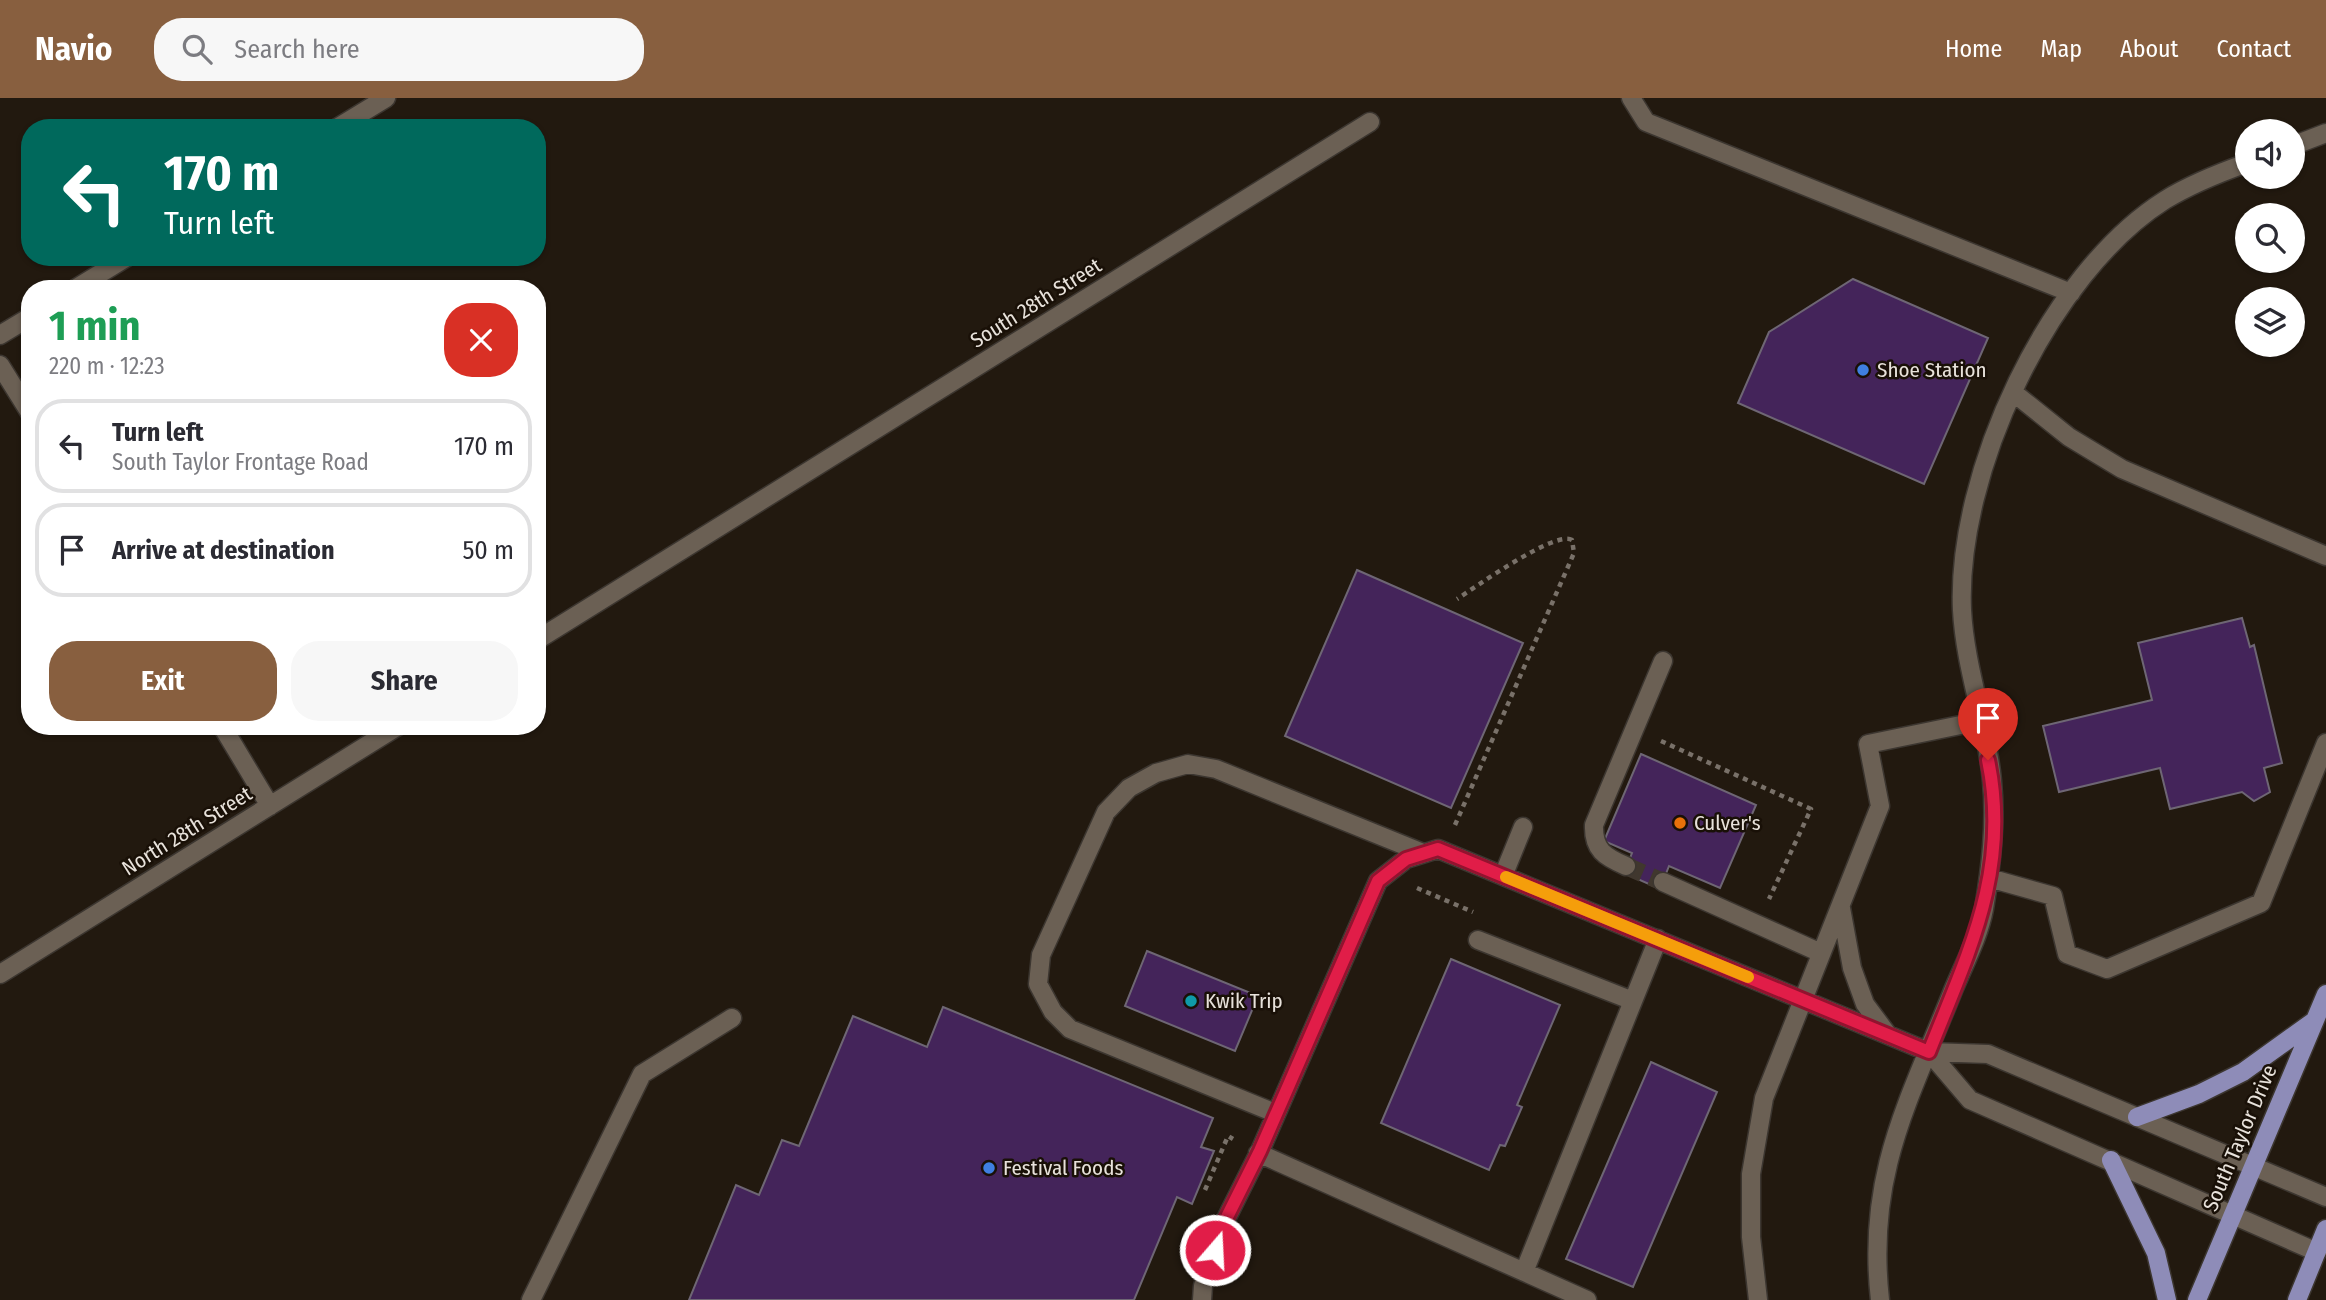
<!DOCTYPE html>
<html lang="en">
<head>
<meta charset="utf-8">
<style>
  body { margin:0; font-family:"Fira Sans Condensed",sans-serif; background:#f7f7f7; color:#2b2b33; height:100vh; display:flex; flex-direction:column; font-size:26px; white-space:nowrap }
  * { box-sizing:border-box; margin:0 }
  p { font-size:23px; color:#7c7c81 }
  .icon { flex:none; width:38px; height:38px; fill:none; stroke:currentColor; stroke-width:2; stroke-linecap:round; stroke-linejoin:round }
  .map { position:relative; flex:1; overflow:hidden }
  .details { position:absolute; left:21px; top:182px; width:525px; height:455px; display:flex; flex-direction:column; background:#fff; border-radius:28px; box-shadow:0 2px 5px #0004 }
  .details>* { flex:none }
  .guide { position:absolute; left:21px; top:21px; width:525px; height:147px; border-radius:28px; box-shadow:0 2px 5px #0004; background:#00695c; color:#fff; overflow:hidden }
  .fabs { position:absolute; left:2235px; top:21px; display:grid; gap:14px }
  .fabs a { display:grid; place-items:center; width:70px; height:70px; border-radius:50%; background:#fff; box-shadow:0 2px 5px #0004; font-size:35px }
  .pin { position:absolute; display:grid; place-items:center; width:60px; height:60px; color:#fff; margin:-72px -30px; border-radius:50% 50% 50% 0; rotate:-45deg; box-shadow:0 0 7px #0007 }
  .pin .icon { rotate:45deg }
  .me { position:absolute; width:77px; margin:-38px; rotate:19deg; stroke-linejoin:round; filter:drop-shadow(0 0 5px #0008) }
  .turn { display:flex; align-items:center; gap:24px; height:147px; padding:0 28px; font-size:32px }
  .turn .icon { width:91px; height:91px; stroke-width:2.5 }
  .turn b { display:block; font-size:49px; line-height:60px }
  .round { display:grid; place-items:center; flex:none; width:74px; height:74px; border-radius:28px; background:#f7f7f7 }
  .headline { display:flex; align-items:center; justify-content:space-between; height:119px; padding:0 28px }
  h1 { font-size:42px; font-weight:700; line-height:52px; color:#1e9e55 }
  .action { display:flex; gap:14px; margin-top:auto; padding:14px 28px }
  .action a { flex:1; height:80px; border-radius:28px; background:#885f3f; color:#fff; font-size:28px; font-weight:700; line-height:80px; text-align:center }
  .action a+a { background:#f7f7f7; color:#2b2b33 }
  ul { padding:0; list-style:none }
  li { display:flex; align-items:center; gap:21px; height:94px; margin:0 14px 10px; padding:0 14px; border:4px solid #e1e1e2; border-radius:28px }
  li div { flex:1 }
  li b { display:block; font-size:26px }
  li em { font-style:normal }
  header { display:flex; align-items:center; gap:42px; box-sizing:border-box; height:98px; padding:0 35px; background:#885f3f; color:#fff }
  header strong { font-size:33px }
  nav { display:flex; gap:38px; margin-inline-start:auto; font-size:24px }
  .search { width:490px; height:63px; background:#f7f7f7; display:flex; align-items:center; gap:18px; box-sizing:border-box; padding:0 24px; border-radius:28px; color:#7c7c81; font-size:26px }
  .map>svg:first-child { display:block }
</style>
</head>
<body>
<header>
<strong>Navio</strong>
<div class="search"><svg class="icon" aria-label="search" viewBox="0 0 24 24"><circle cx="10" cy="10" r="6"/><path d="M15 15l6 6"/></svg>Search here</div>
<nav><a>Home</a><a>Map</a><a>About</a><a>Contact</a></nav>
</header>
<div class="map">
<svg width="2326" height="1202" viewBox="0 0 2326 1202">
  <rect width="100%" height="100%" fill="#22190f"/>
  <path fill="#44245a" stroke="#6e6674" stroke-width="2" d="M1853,181L1988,240L1924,386L1738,305L1769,234Z
    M1357,472L1523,545L1451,710L1285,638Z
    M2242,520L2250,549L2254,547L2282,665L2264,670L2270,694L2254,703L2242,694L2170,711L2160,670L2059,694L2043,628L2152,602L2138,545Z
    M1641,656L1756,707L1720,790L1669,768L1660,791L1624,775L1632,755L1604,743Z
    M1147,853L1258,898L1235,953L1125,908Z
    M1451,861L1560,907L1517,1007L1522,1009L1505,1048L1500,1047L1489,1072L1381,1025Z
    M943,909L1213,1020L1201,1049L1214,1053L1192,1106L1177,1099L1134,1202H689L736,1087L759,1097L782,1042L799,1048L853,918L927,949Z
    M1651,964L1717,994L1633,1189L1566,1161Z"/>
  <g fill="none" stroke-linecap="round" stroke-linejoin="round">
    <path stroke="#40372e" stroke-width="18" stroke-dasharray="18 9" stroke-linecap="butt" d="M1626,768L1663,784"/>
    <g stroke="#3c3630" stroke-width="21">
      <path id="minor" d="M1631,0L1646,24L2071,195
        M337,30L386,0
        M2292,48L2326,35
        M75,191L127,159
        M0,237L30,219
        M0,267L30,315
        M2014,295L2069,339L2122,371L2326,458
        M537,542L1370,24
        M222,628L270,708
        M1626,768C1605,759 1593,752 1594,727L1663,563
        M1503,778L1523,729
        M1989,780L2053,798L2067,856L2107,871L2261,805L2326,645
        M1663,784L1821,855
        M1841,810L1852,870L1865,906L1888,937
        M1478,842L1633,903
        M0,876L398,628
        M1929,954L1970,1002L2317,1154
        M1275,1015L1070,931L1053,914L1038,886L1041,857L1106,714L1129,690L1156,675L1188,666L1216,671L1423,755
        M1258,1055L1587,1202
        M1524,1174L1658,841
        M531,1202L642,976L732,920
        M1202,1202L1203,1188L1220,1133L1260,1053L1378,783L1406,761L1438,751L1929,954L1988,956L2326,1099
        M1758,1202L1751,1139V1076L1764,1000L1880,708L1868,646L1980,623
        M1880,1202C1866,1078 1908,1005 1952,895C1963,868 1979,839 1984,811C1991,768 1996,726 1992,683C1987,626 1965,570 1962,512C1956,376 2048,176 2165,102C2191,86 2219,75 2247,65"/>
    </g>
    <g stroke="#3c3630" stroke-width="21">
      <path id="major" d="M2137,1019L2199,996L2243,974L2314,923
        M2111,1062L2156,1155L2167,1202
        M2197,1202L2326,896
        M2297,1202L2326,1131"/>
    </g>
    <path stroke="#797169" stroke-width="4.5" stroke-dasharray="5 5" stroke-linecap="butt" d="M1661,643L1811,711L1769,801
      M1455,727L1574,455L1572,442C1555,432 1476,489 1457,501
      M1417,790L1473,814
      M1205,1092L1228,1038L1233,1041"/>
    <use href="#minor" stroke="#6b6054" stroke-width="18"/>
    <use href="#major" stroke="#8e8cb8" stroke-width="18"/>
  </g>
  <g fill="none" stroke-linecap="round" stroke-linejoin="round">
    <g stroke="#92132f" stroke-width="18">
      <path id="route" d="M1215,1152L1220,1133L1260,1053L1378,783L1406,761L1438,751L1929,954C1968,855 2011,772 1988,662"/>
    </g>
    <use href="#route" stroke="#e11d48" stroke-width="12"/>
    <path stroke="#f59e0b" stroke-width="12" d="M1506,779L1748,879"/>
  </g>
  <g fill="#3f7fe0" stroke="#191007" stroke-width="2.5">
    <circle cx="1863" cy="272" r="7"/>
    <circle cx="989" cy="1070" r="7"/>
  </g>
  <circle fill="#e8710a" stroke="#191007" stroke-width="2.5" cx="1680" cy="725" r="7"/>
  <circle fill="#0f9aa8" stroke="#191007" stroke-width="2.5" cx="1191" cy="903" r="7"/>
  <g text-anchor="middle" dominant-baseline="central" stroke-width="5" stroke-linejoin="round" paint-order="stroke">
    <g font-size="21" fill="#e8e2db" stroke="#191007">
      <text transform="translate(1036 205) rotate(-32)">South 28th Street</text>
      <text transform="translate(187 733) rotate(-32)">North 28th Street</text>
      <text transform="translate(2240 1040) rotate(-67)">South Taylor Drive</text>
    </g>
    <g font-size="21" fill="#e8e2db" stroke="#191007" text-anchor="start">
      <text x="1877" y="272">Shoe Station</text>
      <text x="1694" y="725">Culver's</text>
      <text x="1205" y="903">Kwik Trip</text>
      <text x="1003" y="1070">Festival Foods</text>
    </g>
  </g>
</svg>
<div class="fabs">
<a><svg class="icon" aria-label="sound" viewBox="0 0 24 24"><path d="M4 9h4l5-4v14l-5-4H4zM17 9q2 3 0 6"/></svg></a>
<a><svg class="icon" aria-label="search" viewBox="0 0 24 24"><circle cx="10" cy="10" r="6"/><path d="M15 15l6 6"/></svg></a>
<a><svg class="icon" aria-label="layers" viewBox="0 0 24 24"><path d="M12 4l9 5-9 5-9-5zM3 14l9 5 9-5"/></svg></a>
</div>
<div class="pin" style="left:1988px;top:662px;background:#d93025"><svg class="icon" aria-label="arrive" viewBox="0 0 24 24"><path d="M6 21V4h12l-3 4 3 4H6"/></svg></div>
<svg class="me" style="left:1215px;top:1152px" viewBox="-20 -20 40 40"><circle r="17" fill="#e11d48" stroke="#fff" stroke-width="3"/><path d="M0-11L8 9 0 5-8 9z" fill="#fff"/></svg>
<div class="guide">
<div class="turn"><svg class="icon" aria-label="left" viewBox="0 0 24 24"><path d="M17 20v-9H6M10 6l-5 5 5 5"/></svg><div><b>170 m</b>Turn left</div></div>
</div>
<section class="details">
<div class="headline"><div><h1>1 min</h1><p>220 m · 12:23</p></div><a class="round" style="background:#d93025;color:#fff"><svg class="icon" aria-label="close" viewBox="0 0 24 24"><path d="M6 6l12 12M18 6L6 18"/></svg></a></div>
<ul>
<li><svg class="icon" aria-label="left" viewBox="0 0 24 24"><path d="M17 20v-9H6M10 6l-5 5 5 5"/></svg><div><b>Turn left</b><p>South Taylor Frontage Road</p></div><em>170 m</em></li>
<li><svg class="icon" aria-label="arrive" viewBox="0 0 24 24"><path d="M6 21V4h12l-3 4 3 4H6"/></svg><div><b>Arrive at destination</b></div><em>50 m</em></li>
</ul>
<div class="action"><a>Exit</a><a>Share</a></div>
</section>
</div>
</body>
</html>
